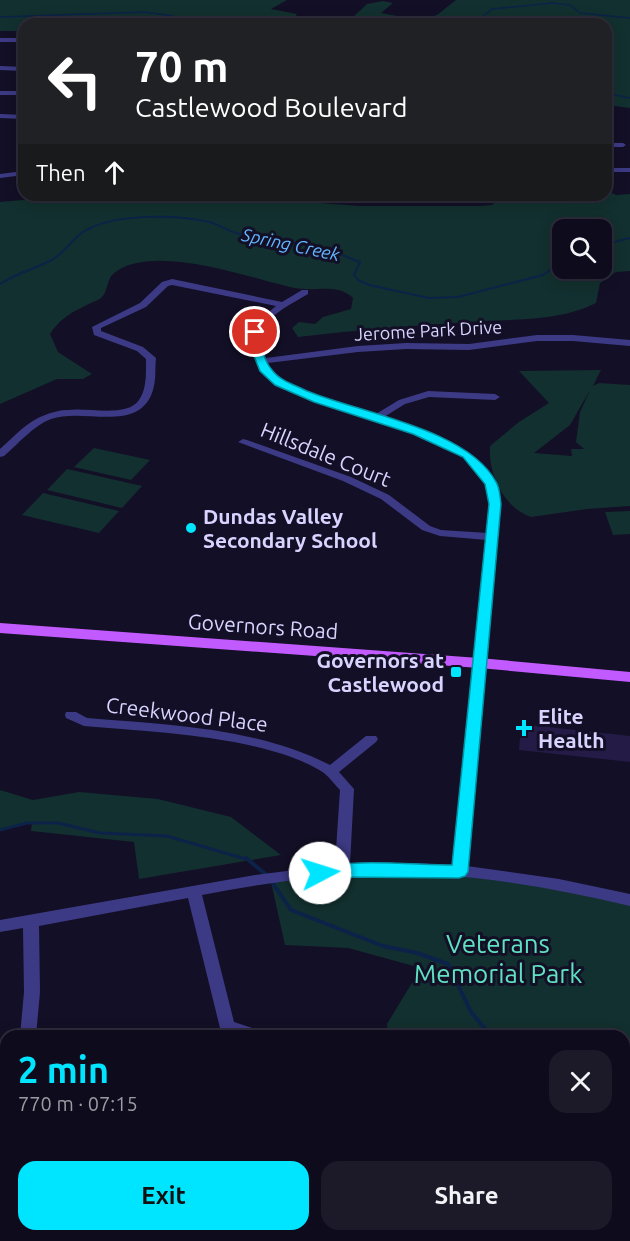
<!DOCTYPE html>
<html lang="en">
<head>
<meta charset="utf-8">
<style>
  body { margin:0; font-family:Ubuntu,sans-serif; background:#1c1929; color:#f1f3f6; height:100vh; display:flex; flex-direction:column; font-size:22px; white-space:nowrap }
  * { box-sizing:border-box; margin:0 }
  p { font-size:20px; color:#9b9ba3 }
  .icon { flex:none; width:33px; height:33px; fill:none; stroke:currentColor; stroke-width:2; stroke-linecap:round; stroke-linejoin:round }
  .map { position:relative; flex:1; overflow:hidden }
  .details { position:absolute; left:0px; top:1030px; width:630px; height:212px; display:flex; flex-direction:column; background:#0e0b1c; border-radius:18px 18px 0 0; box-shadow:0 3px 15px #0003,0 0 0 2px #2e2b3b }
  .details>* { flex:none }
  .banner { position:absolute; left:18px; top:18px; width:594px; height:183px; border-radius:18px; box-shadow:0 3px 15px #0003,0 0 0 2px #2e2b3b; background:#202124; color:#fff; overflow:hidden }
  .fabs { position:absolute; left:552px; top:219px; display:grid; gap:12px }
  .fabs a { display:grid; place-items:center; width:60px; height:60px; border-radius:12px; background:#0e0b1c; box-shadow:0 3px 15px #0003,0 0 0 2px #2e2b3b; font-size:30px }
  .pin { position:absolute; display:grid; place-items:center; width:51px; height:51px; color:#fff; margin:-26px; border:3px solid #fff; border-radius:50%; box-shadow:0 2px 6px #0007 }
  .me { position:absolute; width:66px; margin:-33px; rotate:85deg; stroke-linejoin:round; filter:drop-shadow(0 0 4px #0008) }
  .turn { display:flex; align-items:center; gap:21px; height:126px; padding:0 18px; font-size:27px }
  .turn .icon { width:78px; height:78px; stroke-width:2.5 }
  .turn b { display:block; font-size:42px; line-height:51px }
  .then { display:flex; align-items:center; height:57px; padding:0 18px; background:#0003; gap:12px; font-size:22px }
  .round { display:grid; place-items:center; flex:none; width:63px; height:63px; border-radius:18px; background:#1c1929 }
  .headline { display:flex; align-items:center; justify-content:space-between; height:102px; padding:0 18px }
  h1 { font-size:36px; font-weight:700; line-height:45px; color:#00e5ff }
  .primary-button { display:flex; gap:12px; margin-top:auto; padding:12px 18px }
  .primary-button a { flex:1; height:69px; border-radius:18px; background:#00e5ff; color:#111; font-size:24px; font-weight:700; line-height:69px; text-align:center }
  .primary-button a+a { background:#1c1929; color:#f1f3f6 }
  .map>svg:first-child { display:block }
</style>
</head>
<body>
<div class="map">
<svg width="630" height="1241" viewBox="0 0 630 1241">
  <rect width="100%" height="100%" fill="#130f26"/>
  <path fill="#12302f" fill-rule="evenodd" d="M0,0H287L271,9L297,14L295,17L297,20L323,22L354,16L367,4L383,1L393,3L381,13L413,19L430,17L437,15L456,0H630V108L606,105V24H24V31H0Z
    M606,190L616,195L630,194V271L616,272L600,283L596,303C559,322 510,319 469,322C412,326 355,330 298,337L292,328L299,322L315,324L323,317L351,309L353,298C338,283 314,292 295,288C252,279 151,241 113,274C107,279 108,292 101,298C98,301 89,303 85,306C70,313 59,320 50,334L58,352L92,374L83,379H57L0,404V202L79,195H215L360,206H479L492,205C507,190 582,195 606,195ZM562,230H602V268H562Z
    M601,370L593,386L599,383L630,385V506L587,509L531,517C503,507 488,474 490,446L519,422L549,403L519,371ZM590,390L580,412L576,442L584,449H571L572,456L534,453L570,425Z
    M94,448L150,460L131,480L74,467Z
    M67,469L142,486L122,508L47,490Z
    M43,493L119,511L99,533L22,515Z
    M630,511V534L613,535L605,512Z
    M0,790L33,800L79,792L158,799L231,817L281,855L139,879L134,842L31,831L32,822L0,829Z
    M341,875L450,878L458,876C516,882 573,890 630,905V1159L624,1158V1036H388L387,1024L421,968L348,948L285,945L271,882Z
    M630,1160V1241H504L503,1236H624V1163Z"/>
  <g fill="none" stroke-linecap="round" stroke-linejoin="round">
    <path stroke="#0c2248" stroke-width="1.5" d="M0,17L145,12L173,16L169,21L203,24
      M474,24L492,9L552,3L570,5L580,13L630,18
      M606,93L630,98"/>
    <path stroke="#0c2248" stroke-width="2" d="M602,245L630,238
      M0,284C16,274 33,269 50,261C66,253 73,236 88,229C120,213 176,215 210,222C220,225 229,232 240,234C265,240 291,241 317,247C331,250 346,257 360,262L354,275L358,280L369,285L429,298L458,297L543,275L550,270L562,253"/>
    <path stroke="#0c2248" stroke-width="3" d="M0,830L27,823H58L100,833L167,836L249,860"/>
    <path stroke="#0c2248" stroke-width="4" d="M246,858L268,876
      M272,882L291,910L383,946L417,953L448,964L471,1012L491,1036
      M560,1236L562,1241"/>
  </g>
  <path fill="#241b47" d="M521,724L630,736V762L519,750Z"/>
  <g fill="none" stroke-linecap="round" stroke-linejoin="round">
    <path fill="#3d3a85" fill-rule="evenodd" d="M0,38H24V42H0Z
      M0,66L24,67V71L0,70Z
      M0,91H24V95H0Z
      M0,114L24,115V119L0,118Z
      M606,143H623L626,145L623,147H606Z
      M606,168H630V172H606Z
      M24,171V175L0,178V174Z
      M172,279L282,302L302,290H308V294C280,311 253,320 266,358L358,346L406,343L469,344L537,335H573L630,340V346L573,341H537L469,350L406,349L358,352L268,363C274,389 351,406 376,414L399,400L428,391L495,394L500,397L495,400L429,397L405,404L384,417C424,430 473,443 495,481C499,487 499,497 500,504L467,866L559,879L630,894V906C547,886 464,872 378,874C319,875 260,884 202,895L234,1022L261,1031L263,1036H235L221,1032L188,898L39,926L40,992L36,1036H20L24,992L23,928L0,932V920L255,875L335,865L340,790C335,785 330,778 324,773C268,736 151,732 84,726L66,718L65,715L66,712H76L87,718C168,725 256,727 330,765L366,736H376L378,739L376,742L339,772L354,789L350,864L414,863L452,865L487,540L440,536L422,530L381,499L343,481L238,442L243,439L247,440L351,477L389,495L430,526L441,530L488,533L490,504L486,484L463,457L413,433L293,393L276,384L264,376L260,368L252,344L253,334L265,315L276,306L172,285L168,286L146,307L101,328V331L143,347L156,358C155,367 156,377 154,386C143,436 85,407 51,419C33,426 18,444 4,456L0,457V449C14,437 27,421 45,415C52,412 60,410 68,410C87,407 127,418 139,400C147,389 146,372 146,359L137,351L94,335L92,327L140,303L162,282Z
      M303,1236H346L348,1241H305Z"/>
    <path fill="#c25bff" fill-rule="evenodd" d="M0,623L479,658L630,672V682L479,668L0,633Z"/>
  </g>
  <path fill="#00e5ff" stroke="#0095a6" stroke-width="1.5" d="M252,329L261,332C261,344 263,360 272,370C280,381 295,385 307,391C360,413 468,429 496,482C500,488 500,498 501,504L468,872L465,876L459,878L342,877L320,879L315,877L312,873L315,869C348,858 414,865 452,865L489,504L485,484L463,457L413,434L314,402L275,385L260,371L250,346Z"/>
  <g fill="#00e5ff" stroke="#130f26" stroke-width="2">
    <circle cx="191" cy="528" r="6"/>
    <rect x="450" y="666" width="12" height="12" rx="3"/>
    <path d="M521 719h6v6h6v6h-6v6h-6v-6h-6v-6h6z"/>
  </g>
  <g text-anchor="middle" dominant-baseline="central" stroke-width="6" stroke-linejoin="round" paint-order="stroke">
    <g font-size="18" font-style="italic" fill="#62b6ff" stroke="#130f26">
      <text transform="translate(291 244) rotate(12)">Spring Creek</text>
    </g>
    <g font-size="18" fill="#d9d4ff" stroke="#130f26">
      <text transform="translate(428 330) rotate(-3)">Jerome Park Drive</text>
    </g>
    <g font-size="21" fill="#d9d4ff" stroke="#130f26">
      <text transform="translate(326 454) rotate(22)">Hillsdale Court</text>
      <text transform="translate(263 626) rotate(4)">Governors Road</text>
      <text transform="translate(187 714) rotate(7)">Creekwood Place</text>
    </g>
    <g font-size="21" font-weight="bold" fill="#d9d4ff" stroke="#130f26" text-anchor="start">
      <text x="203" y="516">Dundas Valley<tspan x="203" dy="24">Secondary School</tspan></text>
      <text x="444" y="660" text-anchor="end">Governors at<tspan x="444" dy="24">Castlewood</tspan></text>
      <text x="538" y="716">Elite<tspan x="538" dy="24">Health</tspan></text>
    </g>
    <g font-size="26" fill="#5fe0c0" stroke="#130f26">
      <text x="498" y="943">Veterans<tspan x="498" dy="30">Memorial Park</tspan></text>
    </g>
  </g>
</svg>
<div class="fabs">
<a><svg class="icon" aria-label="search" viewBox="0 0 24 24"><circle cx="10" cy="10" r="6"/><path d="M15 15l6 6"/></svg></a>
</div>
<div class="pin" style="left:255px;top:332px;background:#d93025"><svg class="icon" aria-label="arrive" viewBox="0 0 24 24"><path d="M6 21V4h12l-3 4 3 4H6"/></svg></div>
<svg class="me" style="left:320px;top:873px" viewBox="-20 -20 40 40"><circle r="19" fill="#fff"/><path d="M0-13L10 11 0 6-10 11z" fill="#00e5ff"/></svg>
<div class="banner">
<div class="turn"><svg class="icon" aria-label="left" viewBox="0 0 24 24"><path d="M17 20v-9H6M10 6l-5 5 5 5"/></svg><div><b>70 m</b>Castlewood Boulevard</div></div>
<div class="then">Then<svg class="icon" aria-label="ahead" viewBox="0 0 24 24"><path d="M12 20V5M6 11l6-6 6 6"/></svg></div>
</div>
<section class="details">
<div class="headline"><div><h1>2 min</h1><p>770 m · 07:15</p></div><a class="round"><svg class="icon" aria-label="close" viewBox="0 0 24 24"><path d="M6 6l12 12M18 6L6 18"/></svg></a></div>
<div class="primary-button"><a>Exit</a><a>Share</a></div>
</section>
</div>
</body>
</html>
